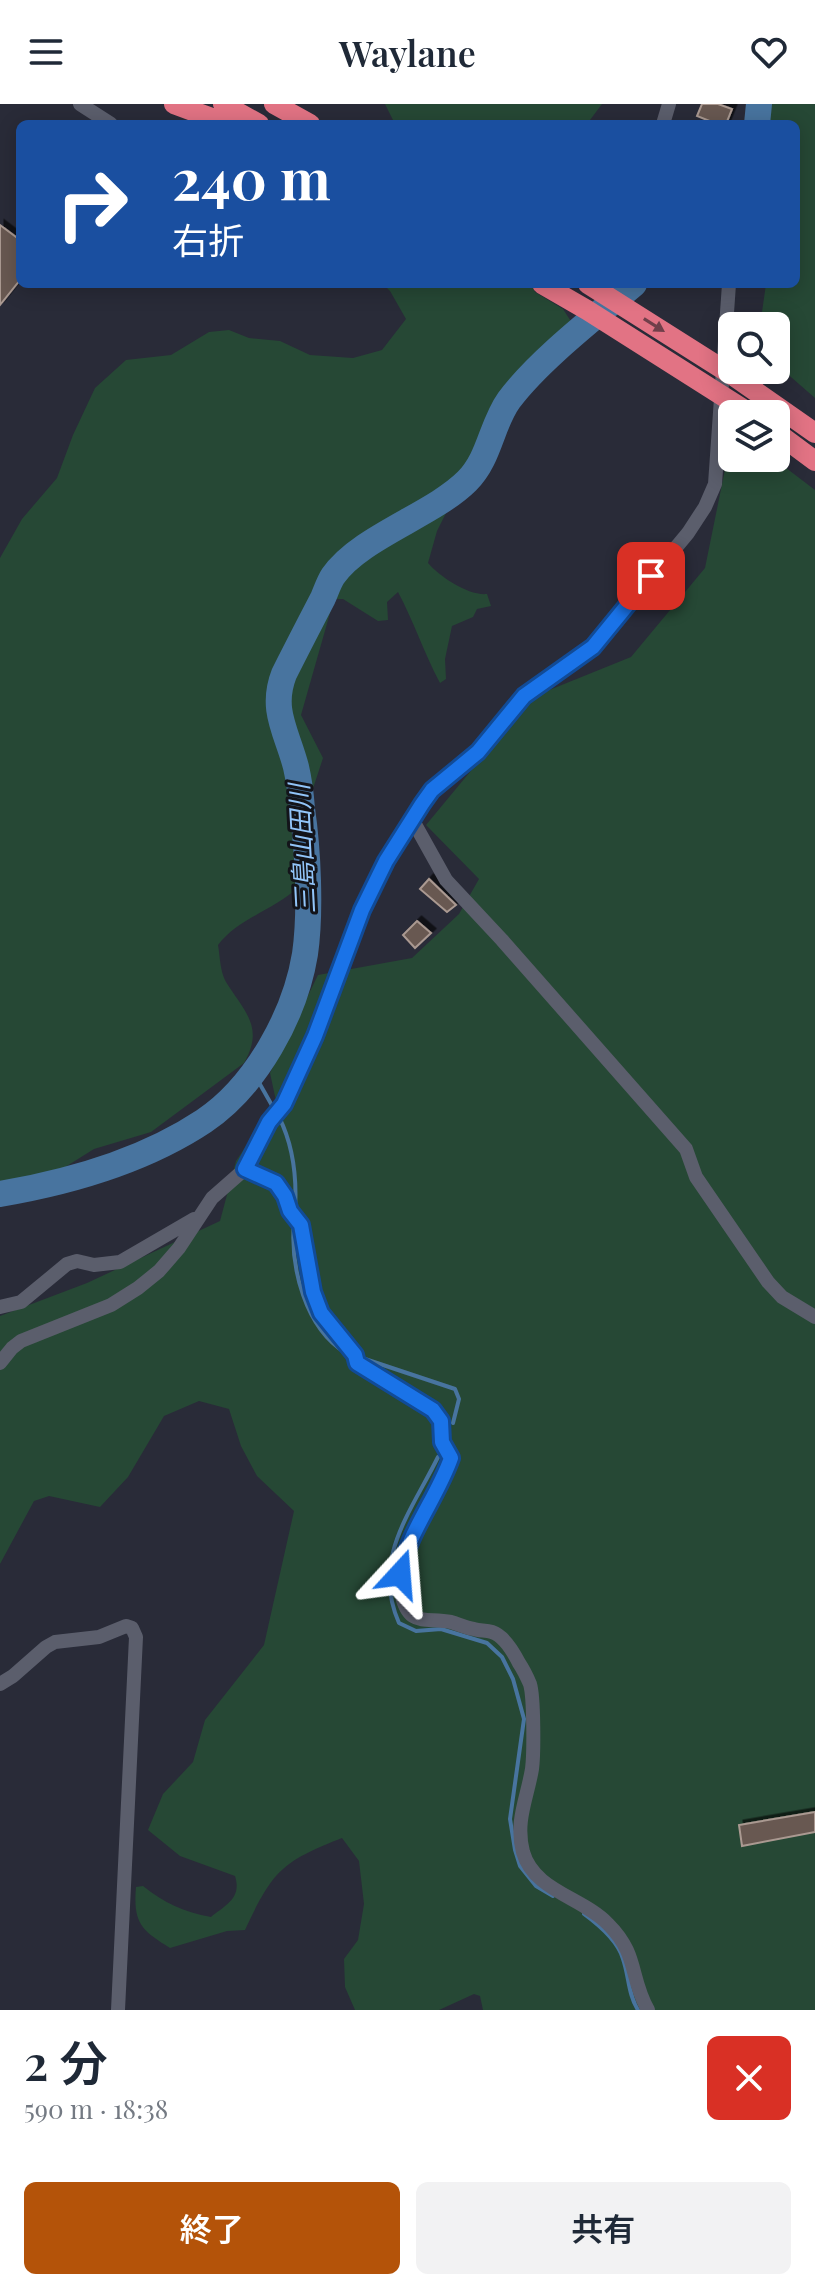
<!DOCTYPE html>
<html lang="ja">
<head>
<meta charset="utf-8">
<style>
  body { margin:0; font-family:"Playfair Display","Noto Sans JP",serif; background:#f2f2f3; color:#1f2937; height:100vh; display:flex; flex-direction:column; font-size:30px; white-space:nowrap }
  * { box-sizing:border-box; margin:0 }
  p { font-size:26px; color:#747a83 }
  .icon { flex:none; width:44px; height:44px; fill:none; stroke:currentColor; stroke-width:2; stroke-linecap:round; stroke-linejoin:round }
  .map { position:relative; height:1906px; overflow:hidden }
  .sheet { display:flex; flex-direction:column; background:#fff; flex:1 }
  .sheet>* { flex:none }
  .guide { position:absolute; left:16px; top:16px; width:784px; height:168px; border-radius:12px; box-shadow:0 4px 20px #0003; background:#1a4fa0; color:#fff; overflow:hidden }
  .fabs { position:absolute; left:718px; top:208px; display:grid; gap:16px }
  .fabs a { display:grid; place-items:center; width:72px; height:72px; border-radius:12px; background:#fff; box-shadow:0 4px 20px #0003; font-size:40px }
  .pin { position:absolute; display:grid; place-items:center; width:68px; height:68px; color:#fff; margin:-34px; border-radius:16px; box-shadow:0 4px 12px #0006 }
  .me { position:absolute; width:88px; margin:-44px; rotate:19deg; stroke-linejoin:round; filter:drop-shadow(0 0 6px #0008) }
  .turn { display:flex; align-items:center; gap:28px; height:168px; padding:0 24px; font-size:36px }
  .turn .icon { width:104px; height:104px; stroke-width:2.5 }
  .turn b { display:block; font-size:56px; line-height:68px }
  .round { display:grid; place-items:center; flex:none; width:84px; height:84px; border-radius:12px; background:#f2f2f3 }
  .summary { display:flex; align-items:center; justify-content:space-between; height:136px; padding:0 24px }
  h1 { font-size:48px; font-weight:600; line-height:60px }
  .button { display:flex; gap:16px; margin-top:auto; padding:16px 24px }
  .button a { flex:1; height:92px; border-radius:12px; background:#b45309; color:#fff; font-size:32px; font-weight:600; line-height:92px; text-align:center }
  .button a+a { background:#f2f2f3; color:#1f2937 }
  header { display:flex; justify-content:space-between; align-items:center; height:104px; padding:0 24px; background:#fff; font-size:36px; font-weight:600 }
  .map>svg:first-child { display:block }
</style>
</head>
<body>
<header><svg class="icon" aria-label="menu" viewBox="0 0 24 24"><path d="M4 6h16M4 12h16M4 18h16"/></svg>Waylane<svg class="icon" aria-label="heart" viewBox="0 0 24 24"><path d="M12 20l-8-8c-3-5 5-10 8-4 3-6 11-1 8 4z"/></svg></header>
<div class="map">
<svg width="815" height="1906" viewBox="0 0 815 1906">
  <defs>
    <filter id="shadow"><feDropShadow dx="4.5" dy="-4.5" stdDeviation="0" flood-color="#0009"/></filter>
  </defs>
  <rect width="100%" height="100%" fill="#292b38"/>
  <path fill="#264835" d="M385,0H602L587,20H395Z
    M764,0H815V294L776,260V222H760L766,180H796V20H761Z
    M383,180H531L535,188L563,205L572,219L547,241L531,271L480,341L437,427L428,459C440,473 469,492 487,490L491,502L477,505L473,513L452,522L445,555L446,575L440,579C424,549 414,518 398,488L387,498L388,516L378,517L343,495H334L301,611L323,654L298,730V783C275,806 238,814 218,841C220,852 220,868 226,878C244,907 265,923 244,959L151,1028L94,1045L62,1065L14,1077L0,1078V454L22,415L57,374L73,331L95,284L126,256L171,251L209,228L229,226L249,234L280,237L310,251L353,254L382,246L406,215L390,187Z
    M732,331V354H773L815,386V1906H483L480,1892L474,1890L439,1906H355L345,1883L344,1855L358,1836L364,1800L359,1757L342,1734C281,1758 273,1767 245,1826L227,1827L170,1844C141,1826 133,1819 136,1783L143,1782C164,1799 184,1808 211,1813C226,1801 242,1794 235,1772L180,1752L148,1726L163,1690L193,1658L205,1616L264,1541L294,1407L257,1372L241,1342L229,1305L199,1297L164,1312L128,1373L100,1403L49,1392L34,1397L0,1460V1212L87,1179L220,1117L236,1057L276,997L270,969L318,871L412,854L459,810L479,775L426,721L532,593L631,553L705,464Z"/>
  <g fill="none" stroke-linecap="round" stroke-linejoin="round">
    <path stroke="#48749f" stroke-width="4" d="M253,968L274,1005
      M279,1013C293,1041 297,1074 295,1106
      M294,1118C290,1163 305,1224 346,1249
      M362,1254L455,1285L459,1295L453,1319
      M438,1353C411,1408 371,1455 399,1519L416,1527L441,1525L487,1539L502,1553L513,1575L524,1615L510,1715L515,1746L520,1762L536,1782L553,1792
      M584,1810C599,1821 618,1837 623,1855C629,1872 628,1890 638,1906"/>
    <path stroke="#48749f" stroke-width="26" d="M757,20L759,0
      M0,1090C70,1078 144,1057 204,1017C256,982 295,911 305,850C311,808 308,746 302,705C301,691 299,676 296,663C287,628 270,606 284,570C297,544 310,519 323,494C326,487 329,478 333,472C360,433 433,411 467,377C490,354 491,321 509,296C538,257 596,212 634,180"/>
  </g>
  <path fill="#675851" stroke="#aa9991" stroke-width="2" filter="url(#shadow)" d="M702,0H718L732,5L726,20H717L697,12Z
    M0,121L20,136V176L0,201Z
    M429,775L456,801L447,808L420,785Z
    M417,817L431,829L415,844L403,831Z
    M815,1708V1728L742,1742L739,1721Z"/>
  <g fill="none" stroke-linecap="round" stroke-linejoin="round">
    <path stroke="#5b5e6c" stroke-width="14" d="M80,0L111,20
      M663,20L669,0
      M412,715L446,776L502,836L686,1045L696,1073L768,1178L782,1193L815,1213
      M245,1065C279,1078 276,1078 291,1109C294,1115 300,1117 302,1124C308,1152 308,1183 321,1209C331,1227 352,1240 357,1259L433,1306L441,1317L442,1338L451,1354C437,1395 393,1444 401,1488C408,1524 424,1513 451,1518C458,1520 466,1524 474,1525C479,1527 486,1526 492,1528C504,1532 513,1547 519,1559C523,1565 527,1573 530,1580C534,1593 534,1650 532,1665C527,1695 515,1717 523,1748C534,1787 582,1793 608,1820C639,1851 629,1872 648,1906
      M0,1203L21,1198L67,1160L77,1157L94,1161L120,1158L194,1115
      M0,1259L12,1244L21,1237L111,1201L138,1184L159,1167L179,1144L212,1094L245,1065L269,1018L284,1000L325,910L362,806L412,715L432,686L478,648L519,597L534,583L593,543L688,429L705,403L715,380L729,180
      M0,1580L13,1572L46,1543L55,1538L99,1533L126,1522L132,1524L136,1533L118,1906"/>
    <path stroke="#e27384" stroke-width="20" d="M174,0L228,20
      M223,0L259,20
      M274,0L310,20
      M542,180L587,206L751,310
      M588,180L735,273L815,329
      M776,328L815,357"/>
  </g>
  <defs><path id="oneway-solid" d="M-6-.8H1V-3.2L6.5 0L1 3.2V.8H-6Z" transform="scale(2)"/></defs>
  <use fill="#703f4a" href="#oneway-solid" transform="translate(654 221) rotate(32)"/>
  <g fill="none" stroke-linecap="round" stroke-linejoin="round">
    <g stroke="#114b97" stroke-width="20">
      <path id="route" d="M400,1470C408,1428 437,1394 451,1354L442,1338L441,1317L433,1306L357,1259L355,1251L321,1209L313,1188L301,1121L290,1107L285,1092L276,1079L245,1065L269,1018L284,1000L315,932L362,806L386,757L422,700L432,686L478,648L524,592L593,543L651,472"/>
    </g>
    <use href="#route" stroke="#1a73e8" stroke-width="14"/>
  </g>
  <g text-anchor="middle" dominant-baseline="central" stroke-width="6" stroke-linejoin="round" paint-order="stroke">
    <g font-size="26" font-style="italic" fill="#92c5f9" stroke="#13141a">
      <text transform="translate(301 745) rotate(-93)">三島山田川</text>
    </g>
  </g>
</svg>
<div class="fabs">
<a><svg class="icon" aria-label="search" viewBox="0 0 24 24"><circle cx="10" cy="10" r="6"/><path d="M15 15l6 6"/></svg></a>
<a><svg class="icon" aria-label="layers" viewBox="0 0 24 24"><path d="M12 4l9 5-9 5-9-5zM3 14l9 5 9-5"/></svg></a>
</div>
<div class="pin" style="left:651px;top:472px;background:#d93025"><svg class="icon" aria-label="arrive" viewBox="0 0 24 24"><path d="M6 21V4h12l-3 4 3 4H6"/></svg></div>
<svg class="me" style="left:400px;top:1470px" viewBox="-20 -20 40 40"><path d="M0-17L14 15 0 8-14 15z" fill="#1a73e8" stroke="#fff" stroke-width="4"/></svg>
<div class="guide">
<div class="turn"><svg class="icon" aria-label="right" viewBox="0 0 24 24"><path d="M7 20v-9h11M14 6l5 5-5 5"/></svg><div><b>240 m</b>右折</div></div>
</div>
</div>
<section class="sheet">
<div class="summary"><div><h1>2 分</h1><p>590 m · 18:38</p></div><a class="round" style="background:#d93025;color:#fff"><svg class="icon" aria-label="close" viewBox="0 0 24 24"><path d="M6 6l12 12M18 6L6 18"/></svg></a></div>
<div class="button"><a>終了</a><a>共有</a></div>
</section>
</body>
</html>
